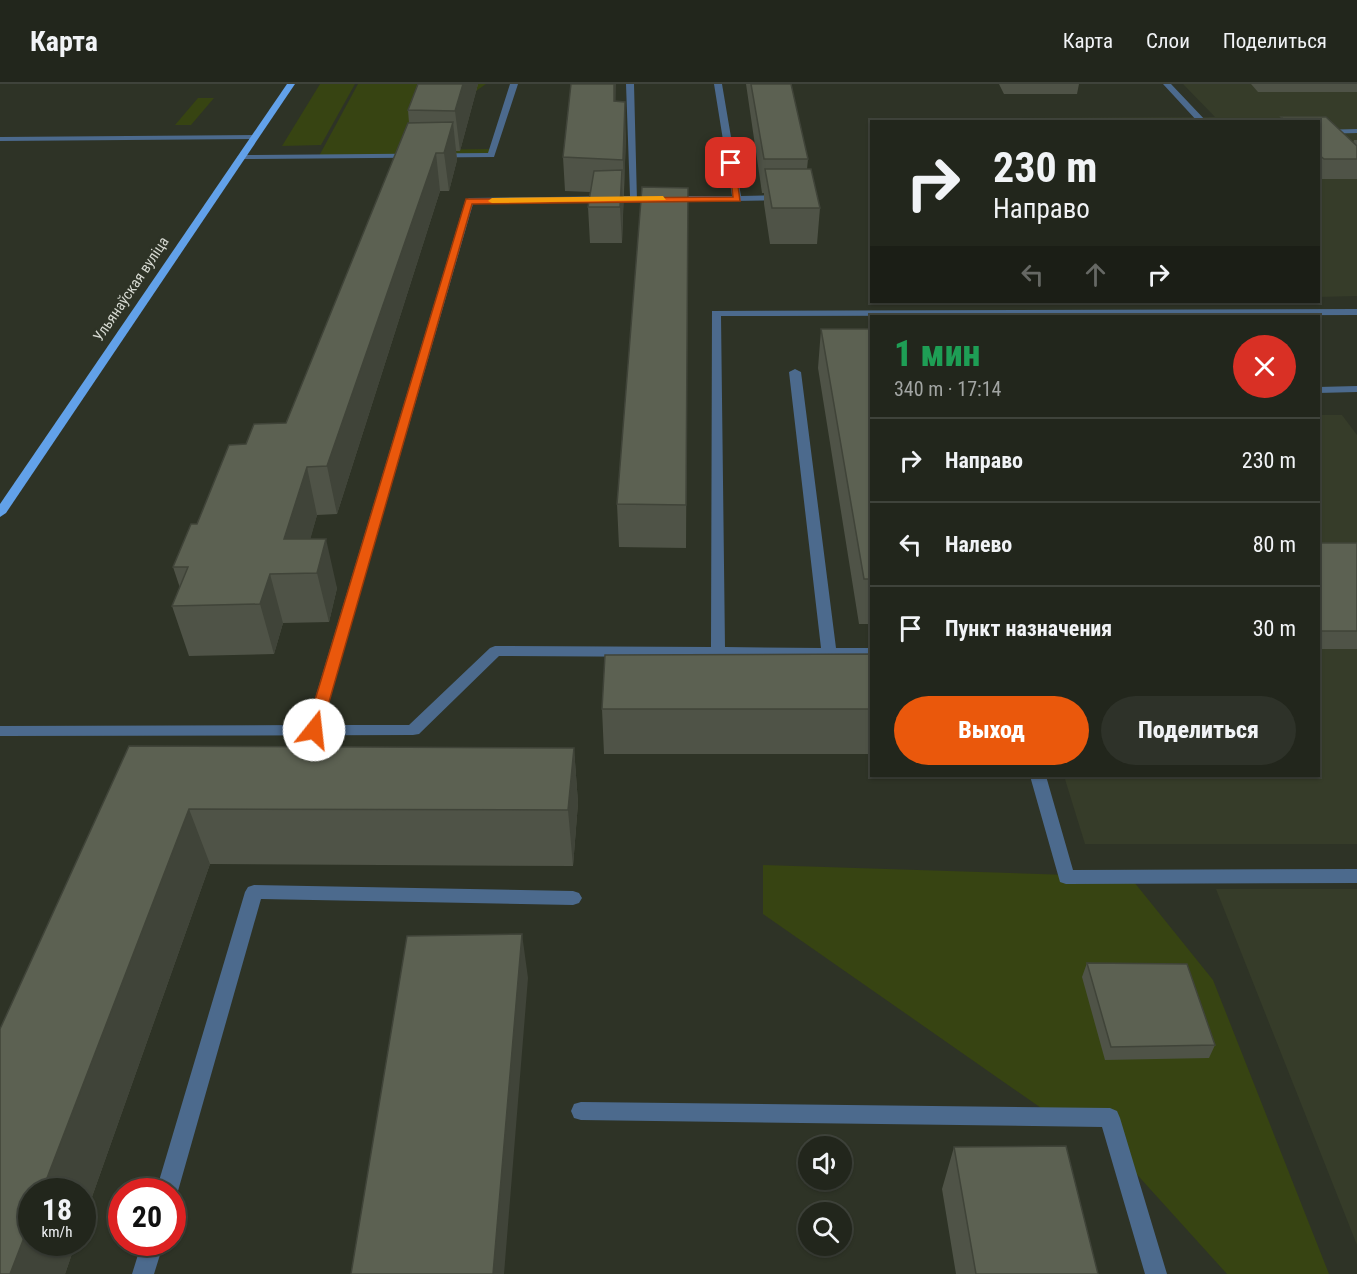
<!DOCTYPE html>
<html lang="ru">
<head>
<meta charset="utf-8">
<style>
  body { margin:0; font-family:"Roboto Condensed",sans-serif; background:#2e3229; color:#f1f3f6; height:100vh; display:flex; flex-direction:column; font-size:22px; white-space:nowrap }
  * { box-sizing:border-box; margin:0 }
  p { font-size:20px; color:#a2a5a3 }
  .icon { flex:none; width:33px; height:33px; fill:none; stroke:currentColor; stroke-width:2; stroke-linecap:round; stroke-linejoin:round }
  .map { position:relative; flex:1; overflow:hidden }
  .panel { position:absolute; left:870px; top:231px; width:450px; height:462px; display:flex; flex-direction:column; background:#22261c; border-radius:0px; box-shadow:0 2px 4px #0004,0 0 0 2px #3f433b }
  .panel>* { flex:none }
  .top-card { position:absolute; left:870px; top:36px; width:450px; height:183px; border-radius:0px; box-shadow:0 2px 4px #0004,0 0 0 2px #3f433b; background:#22261c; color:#f1f3f6; overflow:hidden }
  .buttons { position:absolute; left:798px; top:1052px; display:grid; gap:12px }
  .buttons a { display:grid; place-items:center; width:54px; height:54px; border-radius:50%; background:#22261c; box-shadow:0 2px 4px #0004,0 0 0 2px #3f433b; font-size:30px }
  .speed { position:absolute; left:18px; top:1094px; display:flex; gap:12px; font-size:30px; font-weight:700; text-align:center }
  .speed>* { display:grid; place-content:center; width:78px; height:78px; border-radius:50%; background:#22261c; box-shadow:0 2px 4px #0004,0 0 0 2px #3f433b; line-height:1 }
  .speed small { font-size:15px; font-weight:400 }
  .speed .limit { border:9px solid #d22; background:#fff; color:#111 }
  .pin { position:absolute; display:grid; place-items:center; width:51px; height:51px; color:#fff; margin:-26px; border-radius:12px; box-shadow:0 3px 9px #0006 }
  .me { position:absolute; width:66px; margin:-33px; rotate:16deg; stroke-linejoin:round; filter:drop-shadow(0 0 4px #0008) }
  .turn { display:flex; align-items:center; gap:21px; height:126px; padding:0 24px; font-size:27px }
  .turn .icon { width:78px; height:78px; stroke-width:2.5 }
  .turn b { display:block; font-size:42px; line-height:51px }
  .lanes { display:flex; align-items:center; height:57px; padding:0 24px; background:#0003; justify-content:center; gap:30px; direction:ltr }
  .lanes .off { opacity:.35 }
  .round { display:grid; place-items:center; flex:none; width:63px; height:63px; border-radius:32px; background:#2e3229 }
  .summary { display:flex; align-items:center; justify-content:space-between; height:102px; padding:0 24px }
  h1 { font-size:36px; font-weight:800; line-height:45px; color:#1e9e55 }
  .action { display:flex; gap:12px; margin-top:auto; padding:12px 24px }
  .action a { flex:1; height:69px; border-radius:36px; background:#ea580c; color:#fff; font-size:24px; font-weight:800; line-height:69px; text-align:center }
  .action a+a { background:#2e3229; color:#f1f3f6 }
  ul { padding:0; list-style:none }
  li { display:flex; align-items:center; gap:18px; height:84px; padding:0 24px; border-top:2px solid #3f433b }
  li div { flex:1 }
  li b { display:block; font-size:22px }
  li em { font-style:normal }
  header { display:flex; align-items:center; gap:36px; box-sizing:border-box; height:84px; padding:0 30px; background:#22261c; border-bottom:2px solid #3f433b }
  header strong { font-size:28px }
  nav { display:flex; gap:33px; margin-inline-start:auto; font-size:21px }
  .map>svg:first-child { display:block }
</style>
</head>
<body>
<header>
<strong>Карта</strong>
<nav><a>Карта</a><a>Слои</a><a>Поделиться</a></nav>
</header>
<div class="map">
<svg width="1357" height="1190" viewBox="0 0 1357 1190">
  <rect width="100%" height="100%" fill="#2e3326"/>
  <path fill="#363c29" d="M1183,0H1357V212L1319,213L1318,38H1012L1010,34L1215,33Z
    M1319,331H1342L1357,351V760H1085L1064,692H1318Z
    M1216,805H1357V1161Z"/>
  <path fill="#374412" d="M320,0H355L321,61L282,62Z
    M358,0H486L476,7L434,8L414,66L493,65L491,71L319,72Z
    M198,14H214L191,41H175Z
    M763,781L1130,793L1213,896L1329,1190H1227L1122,1074L1110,1034L1054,1033L763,830Z"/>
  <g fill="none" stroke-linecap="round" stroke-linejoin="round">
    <path fill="#4c6a8d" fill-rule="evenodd" d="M510,0H518L494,73L241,75L237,73L241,71L488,69Z
      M626,0H634L637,117L473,120L322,641H409L490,564L495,562L711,563L712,227L1357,225V231L721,232L725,563L821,564L789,288L795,285L801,288L836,564H872V574L499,572L419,650L413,651L0,652V642L307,641L465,117L469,114L630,112Z
      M714,0H722L741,112L784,111L787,112V116L667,118L663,115L667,112H732Z
      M1163,0H1171L1207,38H1198Z
      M1357,45V49L1318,50V46Z
      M257,51V55H254L0,57V53Z
      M1357,302V308L1318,309V303Z
      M1030,692H1046L1073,786L1357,785V799L1066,800L1060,798Z
      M254,801L573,807L579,809L582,814L579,819L573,821L261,815L178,1107L172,1115V1107H156L245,808L248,803Z
      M581,1018L1110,1024L1117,1027L1120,1034L1167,1190H1145L1102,1043L581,1036L574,1034L571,1027L574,1020Z
      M142,1158H164L154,1190H132Z"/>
    <path fill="#62a1e9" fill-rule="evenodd" d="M287,0H295L6,429L0,433V420Z"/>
  </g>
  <path fill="#4f5347" d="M478,0L460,67H456L457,76L449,107H440L337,430L317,431L310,455L337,504L329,538L283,539L274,570L189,572L172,522L180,504L173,483L197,440L246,360L286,339L409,39L408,26Z
    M746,0H791L808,75L807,85L820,124L817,160H770L764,120V109H762Z
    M999,0H1079L1077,10H1004Z
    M1251,0H1357V8H1258Z
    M615,18L626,51L622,159H590L588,123L590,108L565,107L563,73Z
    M1281,33H1326L1353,59L1354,56H1357V95H1318V38H1280Z
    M688,104L686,464L619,463L617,420Z
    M821,245H872V540H859L818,284Z
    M1318,459H1357V565H1318Z
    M872,570V670H604L602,625Z
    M129,662L574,664L578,719L573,782L210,780L82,1141V1107H32V1158H76L65,1190H0V945Z
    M1087,879L1215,961L1209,974L1105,976L1082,893Z
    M954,1063L1098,1190H956L942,1105Z"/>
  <path fill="#404439" d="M463,0H478L460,67L455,27Z
    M614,0H616L615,50L614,17Z
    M625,18L626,51L624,110L623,76Z
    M453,38L457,76L449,107L444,69Z
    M436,69L440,107L337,430L327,382Z
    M622,86L623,121L622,159L620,123Z
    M307,383L317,431L301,489L284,455Z
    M326,455L337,504L329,538L317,489Z
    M270,490L283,539L274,570L260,520Z
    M574,664L578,719L573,782L568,726Z
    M189,725L210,780L82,1141V1107H42Z
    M522,850L528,894L504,1190H493Z
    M32,1133V1158H76L65,1190H10Z"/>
  <path fill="#5c6152" stroke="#404439" stroke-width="1.5" d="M418,0H463L455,27L408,26Z
    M571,0H614V17L625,18L623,76L563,73Z
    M751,0H791L808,75H764Z
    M1281,33H1326L1357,62V75H1324L1318,70V38H1286Z
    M453,38L444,69H436L327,382L307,383L284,455H326L317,489L270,490L260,520L172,522L188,483H173L191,440H197L229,361L246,360L254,340L286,339L408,39Z
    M765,85H811L820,124H772Z
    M622,86L620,123H588L594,87Z
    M642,103L688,104L686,421L617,420Z
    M821,245H872V495H864Z
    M1318,459H1357V547H1318Z
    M872,570V625H602L605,571Z
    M129,662L574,664L568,726L189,725L42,1107H32V1133L10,1190H0V945Z
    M522,850L493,1190H351L407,852Z
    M1087,879L1187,880L1215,961L1111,963Z
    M1066,1062L1098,1190H976L954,1063Z"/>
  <path fill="#ea580c" stroke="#983908" stroke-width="1.5" d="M729,77L735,79L740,117L472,120L321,646L319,650H308L306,646L466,115L733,113Z"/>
  <path fill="#f59e0b" d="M663,112L666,116L492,119L488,117L492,114Z"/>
  <g text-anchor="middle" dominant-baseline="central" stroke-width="4.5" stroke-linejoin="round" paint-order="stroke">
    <g font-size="15" fill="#d5d8d0" stroke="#2e3326">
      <text transform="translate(131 205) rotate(-56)">Ульянаўская вуліца</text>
    </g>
  </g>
</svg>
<div class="buttons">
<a><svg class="icon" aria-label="sound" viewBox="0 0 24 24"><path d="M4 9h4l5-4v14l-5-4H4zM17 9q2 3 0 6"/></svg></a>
<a><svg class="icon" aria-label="search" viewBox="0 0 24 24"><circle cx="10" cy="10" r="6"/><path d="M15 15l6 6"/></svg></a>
</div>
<div class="speed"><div>18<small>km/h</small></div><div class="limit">20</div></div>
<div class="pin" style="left:731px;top:79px;background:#d93025"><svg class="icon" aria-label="arrive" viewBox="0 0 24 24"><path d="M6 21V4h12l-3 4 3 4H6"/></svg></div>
<svg class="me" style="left:314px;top:646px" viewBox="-20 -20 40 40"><circle r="19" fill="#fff"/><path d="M0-13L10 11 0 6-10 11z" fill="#ea580c"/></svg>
<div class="top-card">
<div class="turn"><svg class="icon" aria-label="right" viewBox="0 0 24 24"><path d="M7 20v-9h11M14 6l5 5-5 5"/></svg><div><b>230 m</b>Направо</div></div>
<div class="lanes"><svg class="icon off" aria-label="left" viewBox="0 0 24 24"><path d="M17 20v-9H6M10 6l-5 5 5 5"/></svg><svg class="icon off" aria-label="ahead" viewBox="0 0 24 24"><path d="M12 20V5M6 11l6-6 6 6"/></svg><svg class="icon" aria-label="right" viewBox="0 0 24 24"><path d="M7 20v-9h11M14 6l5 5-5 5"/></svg></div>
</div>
<section class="panel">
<div class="summary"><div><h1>1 мин</h1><p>340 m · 17:14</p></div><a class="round" style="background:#d93025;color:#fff"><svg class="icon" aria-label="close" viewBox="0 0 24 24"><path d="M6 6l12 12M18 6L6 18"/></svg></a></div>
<ul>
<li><svg class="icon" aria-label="right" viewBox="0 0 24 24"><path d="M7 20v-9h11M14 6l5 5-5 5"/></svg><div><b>Направо</b></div><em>230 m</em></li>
<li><svg class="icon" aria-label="left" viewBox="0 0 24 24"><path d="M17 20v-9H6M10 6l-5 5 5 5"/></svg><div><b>Налево</b></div><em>80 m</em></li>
<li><svg class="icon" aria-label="arrive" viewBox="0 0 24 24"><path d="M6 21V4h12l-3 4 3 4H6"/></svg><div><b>Пункт назначения</b></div><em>30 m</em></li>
</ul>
<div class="action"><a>Выход</a><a>Поделиться</a></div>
</section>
</div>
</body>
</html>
